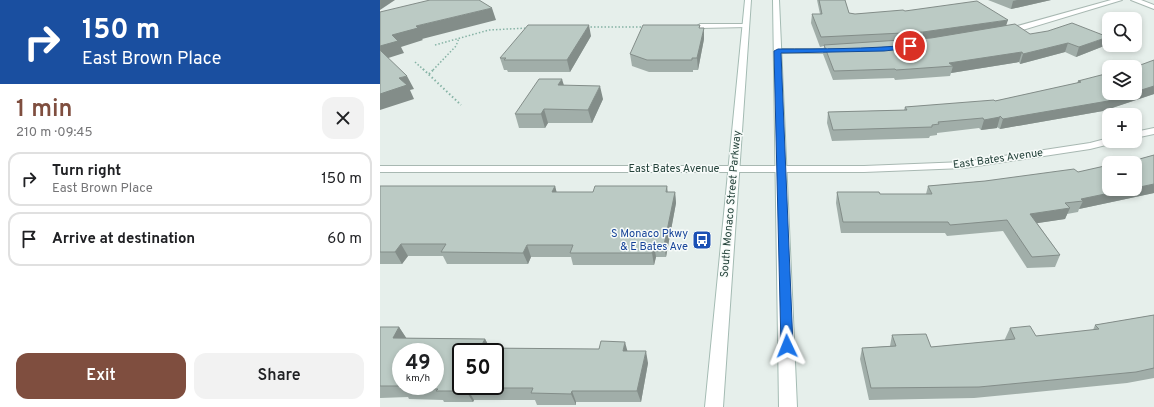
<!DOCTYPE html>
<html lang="en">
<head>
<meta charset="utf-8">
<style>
  body { margin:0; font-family:Overpass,sans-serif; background:#f2f2f2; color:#202124; height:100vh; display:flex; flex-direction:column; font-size:15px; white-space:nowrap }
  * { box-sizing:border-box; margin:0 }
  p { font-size:13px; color:#757577 }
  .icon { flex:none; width:22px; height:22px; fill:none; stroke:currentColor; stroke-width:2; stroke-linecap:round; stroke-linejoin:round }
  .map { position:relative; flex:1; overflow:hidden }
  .side { display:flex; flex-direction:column; background:#fff; width:380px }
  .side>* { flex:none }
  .top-card { background:#1a4fa0; color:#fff; overflow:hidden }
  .controls { position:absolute; left:722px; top:12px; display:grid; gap:8px }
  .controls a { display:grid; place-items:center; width:40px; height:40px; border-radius:8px; background:#fff; box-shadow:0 2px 6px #0003; font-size:20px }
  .speed { position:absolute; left:12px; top:343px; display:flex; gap:8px; font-size:20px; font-weight:700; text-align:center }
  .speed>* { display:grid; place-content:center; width:52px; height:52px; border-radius:50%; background:#fff; box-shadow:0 2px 6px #0003; line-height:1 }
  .speed small { font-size:10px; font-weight:400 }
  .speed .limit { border:2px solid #111; border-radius:6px; background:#fff; color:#111 }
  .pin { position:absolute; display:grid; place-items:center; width:34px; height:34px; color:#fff; margin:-17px; border:2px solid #fff; border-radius:50%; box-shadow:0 1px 4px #0007 }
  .me { position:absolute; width:44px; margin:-22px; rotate:358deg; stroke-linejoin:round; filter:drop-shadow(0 0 3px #0008) }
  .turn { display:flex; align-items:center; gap:14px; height:84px; padding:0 16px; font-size:18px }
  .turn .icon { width:52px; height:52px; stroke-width:2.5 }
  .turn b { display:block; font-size:28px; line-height:34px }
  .round { display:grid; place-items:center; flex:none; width:42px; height:42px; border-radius:12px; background:#f2f2f2 }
  .overview { display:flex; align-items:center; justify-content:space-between; height:68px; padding:0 16px }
  h1 { font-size:24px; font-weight:600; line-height:30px; color:#7f4e3f }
  .button { display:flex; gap:8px; margin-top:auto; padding:8px 16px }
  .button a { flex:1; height:46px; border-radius:12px; background:#7f4e3f; color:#fff; font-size:16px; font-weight:600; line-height:46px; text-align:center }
  .button a+a { background:#f2f2f2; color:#202124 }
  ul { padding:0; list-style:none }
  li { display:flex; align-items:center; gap:12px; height:54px; margin:0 8px 6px; padding:0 8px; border:2px solid #e0e0e0; border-radius:12px }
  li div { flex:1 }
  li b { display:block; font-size:15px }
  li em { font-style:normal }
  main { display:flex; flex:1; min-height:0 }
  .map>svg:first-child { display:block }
</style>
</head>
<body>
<main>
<section class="side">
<div class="top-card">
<div class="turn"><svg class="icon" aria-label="right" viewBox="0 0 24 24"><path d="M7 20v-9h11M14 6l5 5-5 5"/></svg><div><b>150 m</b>East Brown Place</div></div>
</div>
<div class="overview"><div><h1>1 min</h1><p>210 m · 09:45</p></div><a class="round"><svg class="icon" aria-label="close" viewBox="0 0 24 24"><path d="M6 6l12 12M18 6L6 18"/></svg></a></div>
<ul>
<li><svg class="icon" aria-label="right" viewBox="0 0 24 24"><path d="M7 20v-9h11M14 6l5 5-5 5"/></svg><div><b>Turn right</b><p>East Brown Place</p></div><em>150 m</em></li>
<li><svg class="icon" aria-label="arrive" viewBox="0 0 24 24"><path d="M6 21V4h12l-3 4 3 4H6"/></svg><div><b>Arrive at destination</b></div><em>60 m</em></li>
</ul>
<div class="button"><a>Exit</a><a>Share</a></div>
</section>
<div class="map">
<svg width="774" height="407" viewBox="0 0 774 407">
  <rect width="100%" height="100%" fill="#e6efeb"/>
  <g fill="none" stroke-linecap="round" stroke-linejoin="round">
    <g stroke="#a8b8b2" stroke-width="2">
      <path id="lane" d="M366,24L368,25V27L320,28L317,26L320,24Z"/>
    </g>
    <g stroke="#a8b8b2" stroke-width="2">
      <path id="street" d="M731,0H742L629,34H626L622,32L623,30Z
        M751,0H761L774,5V9Z
        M395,49H459L463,51L459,53H395Z
        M774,128V134L755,138V132Z
        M729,138V141H735L734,143L710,149L584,168L484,172H0V166H484L584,162L710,143Z"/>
    </g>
    <g stroke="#a4bbb3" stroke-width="2">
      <path id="secondary" d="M365,0H371L343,407H325Z
        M393,0H399L417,407H399Z"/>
    </g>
    <path stroke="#86b3a5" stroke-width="1.5" stroke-dasharray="1.5 2" stroke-linecap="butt" d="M207,27H264
      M55,45L109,30L148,28
      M35,62L44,70
      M53,70L76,46L79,38"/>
    <path stroke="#86b3a5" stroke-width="2" stroke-dasharray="1.5 2.5" stroke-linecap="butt" d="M43,69L81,105
      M49,74L54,69"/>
    <use href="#lane" fill="#fff" fill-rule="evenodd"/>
    <use href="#street" fill="#fff" fill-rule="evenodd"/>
    <use href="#secondary" fill="#fff" fill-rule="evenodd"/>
  </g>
  <path fill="#a1aea9" d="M437,0H465L469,13L475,14L525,11L626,26L650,34L724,46L696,57L685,52L640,64L639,62L571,73L570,76L515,80L514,78L453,80L443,54L444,46L440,47L431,23L432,14H440Z
    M608,0H671L631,9Z
    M320,28L324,39L318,70H313V72H269L252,66L250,54Z
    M211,36L190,72H128L127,70H124L120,58Z
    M774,60V94L723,111L620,129L617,127V128L601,130L599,128L557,133V135L550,136L549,138L452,141L447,123L448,112L524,110L525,107L615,101L697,83L698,81L729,93Z
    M184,85L223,99L212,123H168L165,128H139L135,114Z
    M774,155V193L699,209L698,212L687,214L685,219L657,223L680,255L675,267L647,268L623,231L567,236L565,233H461L456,203L457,192L500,194H546L548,186L605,181L698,172L756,160Z
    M0,186H175L176,192H213L287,186L288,192H295L296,203L286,257H276L274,265H193L191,257H151L148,264H67L63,256H28L22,264H0Z
    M774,315V378L747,383L594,398L489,400L480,359L482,348L510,346L512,335L551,347L625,340V339L630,328L656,336L713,330L715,325Z
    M0,327H19L26,338L105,339L110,348L248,351L268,363L261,402H196V405H157L155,400H94L93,402H64L63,400L29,399L28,397L0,398Z"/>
  <path fill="#838d89" d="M0,0H15L0,10Z
    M637,0H671L631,9L633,1Z
    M112,8L116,20L42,39L43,40L21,47L24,53L2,60L0,54V46L12,35L36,26Z
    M628,20L625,29L542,41L543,32Z
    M209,25L211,36L190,72L187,60Z
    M324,28V39L318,70L317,58Z
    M728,37L724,46L696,57L699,47Z
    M688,43L685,52L640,64L643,54Z
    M642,52L639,62L571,73L573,66L569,63Z
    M27,76L34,89L30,90L34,99L0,110V94L19,78Z
    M182,79L186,92L178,85Z
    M220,86L223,99L212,123L208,110Z
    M774,86V94L723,111L620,129L623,119L751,93H755V92Z
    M164,109L168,123L165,128L161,114Z
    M620,117L617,128L601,130L604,120Z
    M774,184V193L699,209L703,201L701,199L749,189H755V188Z
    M175,186L178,197L172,192Z
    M295,192L296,203L286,257L284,245Z
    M690,208L685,219L645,225L650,214Z
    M21,244L28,256L22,264L15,252Z
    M147,245L151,257L148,264L143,253Z
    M274,245L276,257L274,265L272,253Z
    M19,327L27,339L13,338Z
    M105,339L111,350L100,348Z
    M245,342L248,353L243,351Z
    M266,351L268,363L261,402L257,391Z
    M87,388L94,400L93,402L86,391Z
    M192,391L196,402V405L191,394Z"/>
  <path fill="#bbcac4" stroke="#838d89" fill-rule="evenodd" d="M50,0H99L112,8L36,26L38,28L12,35L18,41L0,46V12Z
    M439,0H465L469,13L475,14L523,10L525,11L597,1L628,20L543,32L441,37L432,14H442Z
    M692,23L728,37L699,47L688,43L643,54L642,52L569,63L573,66L516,70L515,69L454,71L444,45L551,38L635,24L650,34L668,31Z
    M148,25H209L187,60H124L126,58H120Z
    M263,25H320L319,28H324L317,58H312V60H267L250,54Z
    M0,50L27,76L19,78L27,85L0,94Z
    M774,60V86L755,92V67Z
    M729,73V93H751L728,101L623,119L620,116V117L604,120L603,118L558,122L559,124L552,125V127L453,130L448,112L527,110L525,107L614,100L615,101L701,82L698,81Z
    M159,79H182L178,85L220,86L208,110L164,109L161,114H135Z
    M774,155V184L755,188V163H741L756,160Z
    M729,165V189H749L701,199L703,201L685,203L690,208L650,214L680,255L652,257L627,220L570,225L568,222H463L457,192H499L500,194H552L548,186L605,181L694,169L698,172Z
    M0,186H175L172,192H213L215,186H287L286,192H295L284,245H274L272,253H190L193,245H147L143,253L61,252L66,244H21L15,252H0Z
    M774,315V368L756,372L599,387L491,388L482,348L516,346L512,335L546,334L551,347L635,339L630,328L650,326L656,336L719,329L715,325Z
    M0,327H19L13,338L105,339L100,348L219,349L221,341L245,342L243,351H266L257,391H192L191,394L151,393L153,388H87L86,391H56L58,389L20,388L21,386H55V352H21V386H0ZM81,352H115V386H81Z"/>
  <path fill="#1a73e8" stroke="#114b97" d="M530,45H532V48L504,51L401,53L413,346L411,350L407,351L403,350L401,346L394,51L398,49C442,49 486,49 530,45Z"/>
  <defs>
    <g id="bus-square" transform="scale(1)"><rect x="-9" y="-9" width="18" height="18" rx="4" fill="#1a4fb4" stroke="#f7fbf9"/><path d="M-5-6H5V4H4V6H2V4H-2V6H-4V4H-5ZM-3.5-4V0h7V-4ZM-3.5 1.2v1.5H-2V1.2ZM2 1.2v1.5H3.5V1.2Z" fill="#fff"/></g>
  </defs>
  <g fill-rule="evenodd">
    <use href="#bus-square" x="322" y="240"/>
  </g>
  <g text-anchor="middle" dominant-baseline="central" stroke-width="3" stroke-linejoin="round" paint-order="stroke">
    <g font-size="11" fill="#24423a" stroke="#f7fbf9">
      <text transform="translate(618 159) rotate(-8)">East Bates Avenue</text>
      <text x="294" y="169">East Bates Avenue</text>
      <text transform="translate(351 204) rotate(-85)">South Monaco Street Parkway</text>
    </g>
    <g font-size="11" fill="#164399" stroke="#f7fbf9" text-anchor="end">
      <text x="308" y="234">S Monaco Pkwy<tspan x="308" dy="13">&amp; E Bates Ave</tspan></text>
    </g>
  </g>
</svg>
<div class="controls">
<a><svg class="icon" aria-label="search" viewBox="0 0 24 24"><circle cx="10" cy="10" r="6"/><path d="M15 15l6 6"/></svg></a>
<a><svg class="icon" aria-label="layers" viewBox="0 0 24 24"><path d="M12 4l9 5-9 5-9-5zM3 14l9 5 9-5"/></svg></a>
<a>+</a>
<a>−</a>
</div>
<div class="speed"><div>49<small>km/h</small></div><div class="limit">50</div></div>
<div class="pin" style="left:530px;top:46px;background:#d93025"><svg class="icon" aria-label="arrive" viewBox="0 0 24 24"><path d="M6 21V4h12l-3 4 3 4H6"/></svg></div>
<svg class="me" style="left:407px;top:346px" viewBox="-20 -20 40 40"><path d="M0-17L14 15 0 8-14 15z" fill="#1a73e8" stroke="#fff" stroke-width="4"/></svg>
</div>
</main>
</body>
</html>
